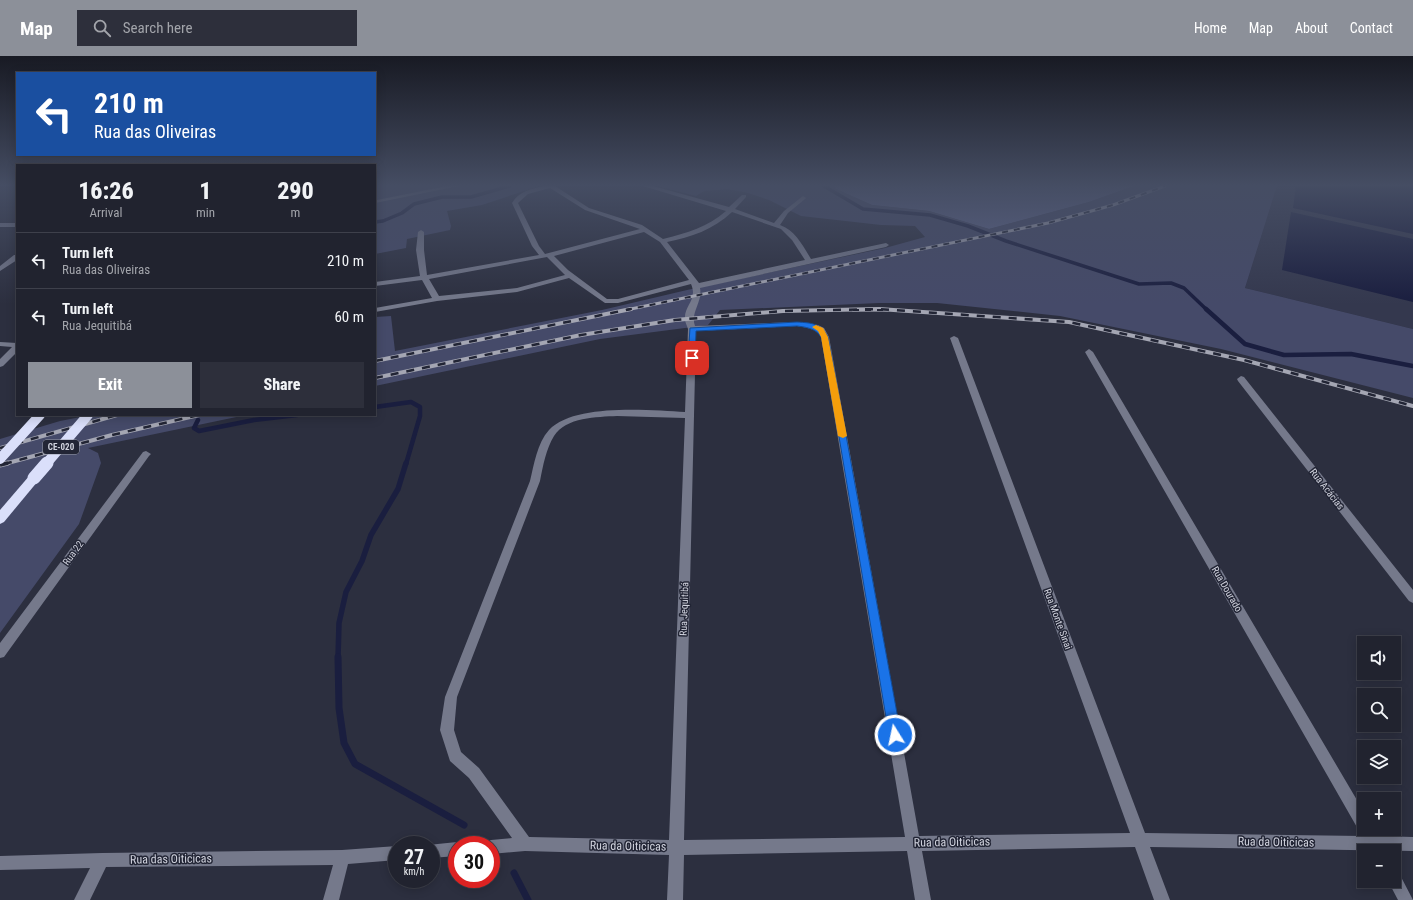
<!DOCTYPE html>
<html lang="en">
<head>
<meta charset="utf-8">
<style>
  body { margin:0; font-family:"Roboto Condensed",sans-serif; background:#2d2f3b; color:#f1f3f6; height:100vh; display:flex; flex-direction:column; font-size:15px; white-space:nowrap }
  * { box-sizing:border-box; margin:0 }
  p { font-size:13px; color:#a2a4aa }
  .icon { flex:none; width:22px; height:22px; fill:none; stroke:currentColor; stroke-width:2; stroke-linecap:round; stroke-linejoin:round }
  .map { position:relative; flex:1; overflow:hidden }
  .sheet { position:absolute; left:16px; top:108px; width:360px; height:252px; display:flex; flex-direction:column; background:#21232f; border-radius:0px; box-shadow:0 2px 10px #0003,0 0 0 1px #3e404b }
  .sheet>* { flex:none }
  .banner { position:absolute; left:16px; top:16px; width:360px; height:84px; border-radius:0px; box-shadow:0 2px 10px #0003,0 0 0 1px #3e404b; background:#1a4fa0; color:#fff; overflow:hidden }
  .tools { position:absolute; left:1357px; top:580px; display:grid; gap:8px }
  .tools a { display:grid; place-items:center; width:44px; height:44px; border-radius:0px; background:#21232f; box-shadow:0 2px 10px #0003,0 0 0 1px #3e404b; font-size:20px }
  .speed { position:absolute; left:388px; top:780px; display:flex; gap:8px; font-size:20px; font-weight:700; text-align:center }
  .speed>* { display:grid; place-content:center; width:52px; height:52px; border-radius:50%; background:#21232f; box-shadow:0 2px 10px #0003,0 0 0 1px #3e404b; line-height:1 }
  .speed small { font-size:10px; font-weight:400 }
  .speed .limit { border:6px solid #d22; background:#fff; color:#111 }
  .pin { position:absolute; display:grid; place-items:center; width:34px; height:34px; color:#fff; margin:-17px; border-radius:8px; box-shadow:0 2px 6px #0006 }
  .me { position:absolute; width:44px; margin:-22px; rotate:350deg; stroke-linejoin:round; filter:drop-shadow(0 0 3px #0008) }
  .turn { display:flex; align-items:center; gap:14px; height:84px; padding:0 12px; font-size:18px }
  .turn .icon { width:52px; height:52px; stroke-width:2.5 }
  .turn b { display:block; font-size:28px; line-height:34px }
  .eta { display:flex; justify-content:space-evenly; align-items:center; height:68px; text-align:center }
  .eta b { font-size:24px; font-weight:800; line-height:28px }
  .primary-button { display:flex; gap:8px; margin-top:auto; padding:8px 12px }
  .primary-button a { flex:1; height:46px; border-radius:0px; background:#8c9099; color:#fff; font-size:16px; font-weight:800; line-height:46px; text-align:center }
  .primary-button a+a { background:#2d2f3b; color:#f1f3f6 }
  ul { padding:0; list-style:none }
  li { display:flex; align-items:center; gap:12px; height:56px; padding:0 12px; border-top:1px solid #3e404b }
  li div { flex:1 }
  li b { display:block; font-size:15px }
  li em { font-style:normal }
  header { display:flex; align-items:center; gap:24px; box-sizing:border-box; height:56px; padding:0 20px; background:#8c9099; color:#fff }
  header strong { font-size:19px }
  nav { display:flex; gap:22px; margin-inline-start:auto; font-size:14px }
  .search { width:280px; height:36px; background:#2d2f3b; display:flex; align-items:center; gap:10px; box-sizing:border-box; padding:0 14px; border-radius:0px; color:#a2a4aa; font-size:15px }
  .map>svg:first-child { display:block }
</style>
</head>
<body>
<header>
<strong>Map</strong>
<div class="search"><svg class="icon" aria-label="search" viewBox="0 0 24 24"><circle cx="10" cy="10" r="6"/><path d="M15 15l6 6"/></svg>Search here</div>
<nav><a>Home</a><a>Map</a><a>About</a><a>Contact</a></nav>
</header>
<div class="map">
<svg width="1413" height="844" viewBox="0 0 1413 844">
  <rect width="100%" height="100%" fill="#2c2f3f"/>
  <path fill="#34384e" d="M1277,130H1413V273L1245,232Z"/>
  <path fill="#454a69" d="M375,130H539L482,149L447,155L451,170L450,174L407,183L406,192L375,198Z
    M657,130H833L836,133L872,149L929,155L989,173L1089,146L1134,130H1277L1245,232L1413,273V342L1221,293L1060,260L937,247H879L720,254L708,269L600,283L375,330V261L391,260L395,295L602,254L687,234L885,192L925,181L915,170L881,169L801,160L769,144L748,137L728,133L704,135L696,140Z
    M91,359H246L88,392L98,397L101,407L79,468L0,577V383L60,365Z"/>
  <path fill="#61688f" d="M833,130H1134L1089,146L989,173L929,155L872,149L836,133Z"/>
  <path fill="#1a1e3f" d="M1296,130H1413V178L1293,152Z
    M1291,156L1413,183V246L1282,214Z"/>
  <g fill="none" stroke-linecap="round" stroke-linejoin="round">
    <path stroke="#1a1e3f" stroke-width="3.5" d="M824,130L863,153L930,159L968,170L1006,185L1139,228L1171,227L1184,232L1207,254
      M375,166L383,165L402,157L414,148L442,141H471L510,130"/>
    <path stroke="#1a1e3f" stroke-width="4.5" d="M1206,253L1245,288L1284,299L1351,298L1413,310
      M375,351L411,346L420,351V360L406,408
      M198,364L194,372L199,375L254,364L297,359"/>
    <path stroke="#1a1e3f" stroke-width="5.5" d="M338,602L339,567L346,536L362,505L371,479L398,433L406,407"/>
    <path stroke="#1a1e3f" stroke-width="7" d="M338,601L339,652L344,687L355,708L464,769
      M514,817L528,844"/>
    <path fill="#75798b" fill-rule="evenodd" d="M447,130H459L375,147V145L377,144Z
      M544,130H555L589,152L642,169L663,183C687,177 708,171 726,155L643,130H653L729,151L742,139H746V141L735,153L774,167L784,155L803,140L806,142L805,143L788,157L780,169C795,174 803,190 811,203L886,187L889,189L886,191L700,232C703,246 690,256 695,270L797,266L818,269L824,272L829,281L919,780L1130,777L950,282L954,280L958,282L1145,777L1362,780L1085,296L1089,293L1093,296L1364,756V773H1374L1378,780L1413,781V795L1150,791L1170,844H1154L1135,791L922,795L931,844H915L907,795L684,799L683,844H667L669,799L525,795L491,798V789H484L486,786L491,784L512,782L469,722L450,705L440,674L445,641L530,425C534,409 537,387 549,374C574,347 650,354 685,356L688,273C687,270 685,266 685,263C684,249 698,244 691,228L618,247H605L569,222L517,236L437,245L375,256V252L432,242L422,224L375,230V226L420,220L416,194L418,176L421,174L424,176V194L427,219L539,199L532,190L512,147C519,135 531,133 544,130ZM550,132L585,154L640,173L545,198L539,190L518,147L528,138ZM732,156L781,173L792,184L805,204L699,227L667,186C691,181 713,174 732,156ZM644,176L660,186L689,224L618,243H607L568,214L554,200ZM547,201L565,219L517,232L439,240L429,223ZM797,270C807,272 816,272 821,281L905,781L684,784L696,275ZM617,360L685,362L669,784L529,781L479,712L461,696L454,674L457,641L540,425C543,410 546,393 554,380C566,361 597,361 617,360Z
      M0,167H17V171H0Z
      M14,199H17V204L0,215V210Z
      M0,286L17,287V296L3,310L0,311V303L12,291L0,290Z
      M1241,320L1244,321L1413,534V547L1409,545L1238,325L1237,323Z
      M146,395L151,398L149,400L4,601L0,602V587L143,396Z
      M457,786L463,789H457V800L431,802V789H428Z
      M397,790V804L348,808L339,844H323L333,809L106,811L90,844H74L90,812L0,814V800L102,797L342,794Z
      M1394,814L1399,817L1413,844H1398L1388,825H1394Z"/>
    <path fill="#dadffa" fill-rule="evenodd" d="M34,418L38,419L40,422L38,425L4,466L0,468V454L30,419Z"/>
    <g stroke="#a4a6b3" stroke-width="3">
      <path id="rail-far2" d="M626,254L1048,167L1113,149L1165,130
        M853,254H887"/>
    </g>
    <g stroke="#a4a6b3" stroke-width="4">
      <path id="rail-far1" d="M375,305L631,253
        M375,322L581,279L675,264L783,255L879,253L1069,266L1244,304L1413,350
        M0,392L117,359
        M4,408L112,379L199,359"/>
    </g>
    <g stroke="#a4a6b3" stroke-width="5">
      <path id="rail" d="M0,409L8,407"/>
    </g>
    <use href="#rail-far2" stroke="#222535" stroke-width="2" stroke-dasharray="6" stroke-linecap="butt"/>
    <use href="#rail-far1" stroke="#222535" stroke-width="2.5" stroke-dasharray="8" stroke-linecap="butt"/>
    <use href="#rail" stroke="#222535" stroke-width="3.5" stroke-dasharray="10" stroke-linecap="butt"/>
    <path stroke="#dadffa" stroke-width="10" d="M0,403L40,359
      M46,408L88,359"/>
    <path stroke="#dadffa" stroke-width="13" d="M34,422L47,407"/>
  </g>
  <linearGradient id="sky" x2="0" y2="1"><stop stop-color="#181a23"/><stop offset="0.52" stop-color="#454d63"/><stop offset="1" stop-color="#454d63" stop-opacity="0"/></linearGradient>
  <rect width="1413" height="248" fill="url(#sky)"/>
  <path fill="#1a73e8" stroke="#114b97" d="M797,266C812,267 820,267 828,281L901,679L899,683L895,685L890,683L889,679L827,309C822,284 826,273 797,270L696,275L695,302L692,304L688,302L690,272Z"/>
  <path fill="#f59e0b" d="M816,269L823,272L828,281L847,380L843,382L838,380L821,281L818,275L812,271Z"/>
  <g text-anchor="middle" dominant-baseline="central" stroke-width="3" stroke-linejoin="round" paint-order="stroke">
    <rect fill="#222535" stroke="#9c9fab" stroke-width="1" x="43" y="384" width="36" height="14" rx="3"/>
    <g font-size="9" font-weight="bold" fill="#d1d3de">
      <text x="61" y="391">CE-020</text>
    </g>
    <g font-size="10" fill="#d1d3de" stroke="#222535">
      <text transform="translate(1327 433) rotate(52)">Rua Acácias</text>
      <text transform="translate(73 497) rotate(-54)">Rua 22</text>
      <text transform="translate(1227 533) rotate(60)">Rua Dourado</text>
      <text transform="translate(684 553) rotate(-88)">Rua Jequitibá</text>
      <text transform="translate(1058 563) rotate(70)">Rua Monte Sinai</text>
    </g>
    <g font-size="12" fill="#d1d3de" stroke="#222535">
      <text transform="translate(952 786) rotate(-1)">Rua da Oiticicas</text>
      <text transform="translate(1276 786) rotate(1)">Rua da Oiticicas</text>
      <text transform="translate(628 790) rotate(1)">Rua da Oiticicas</text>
      <text transform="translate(171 803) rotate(-1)">Rua das Oiticicas</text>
    </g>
  </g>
</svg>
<div class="tools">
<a><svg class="icon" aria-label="sound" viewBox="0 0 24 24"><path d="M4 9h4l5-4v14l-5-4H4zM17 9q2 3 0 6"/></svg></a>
<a><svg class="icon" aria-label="search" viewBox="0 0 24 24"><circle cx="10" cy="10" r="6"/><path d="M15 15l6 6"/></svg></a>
<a><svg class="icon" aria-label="layers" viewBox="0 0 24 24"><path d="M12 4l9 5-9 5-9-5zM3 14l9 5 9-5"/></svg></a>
<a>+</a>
<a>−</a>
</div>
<div class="speed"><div>27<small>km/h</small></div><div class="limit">30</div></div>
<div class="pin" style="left:692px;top:302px;background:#d93025"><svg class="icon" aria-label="arrive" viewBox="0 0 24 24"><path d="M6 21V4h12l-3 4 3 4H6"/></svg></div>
<svg class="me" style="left:895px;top:679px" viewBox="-20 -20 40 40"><circle r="17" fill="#1a73e8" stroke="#fff" stroke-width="3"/><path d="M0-11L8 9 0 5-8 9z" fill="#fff"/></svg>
<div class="banner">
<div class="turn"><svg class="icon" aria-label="left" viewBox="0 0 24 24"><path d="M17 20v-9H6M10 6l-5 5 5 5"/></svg><div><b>210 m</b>Rua das Oliveiras</div></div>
</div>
<section class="sheet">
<div class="eta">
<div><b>16:26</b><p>Arrival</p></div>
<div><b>1</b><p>min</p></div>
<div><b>290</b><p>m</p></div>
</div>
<ul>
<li><svg class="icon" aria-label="left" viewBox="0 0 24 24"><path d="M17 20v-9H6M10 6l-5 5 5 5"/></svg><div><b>Turn left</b><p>Rua das Oliveiras</p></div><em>210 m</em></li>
<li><svg class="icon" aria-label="left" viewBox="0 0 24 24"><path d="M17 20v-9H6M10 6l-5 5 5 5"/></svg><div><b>Turn left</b><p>Rua Jequitibá</p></div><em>60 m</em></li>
</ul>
<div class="primary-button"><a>Exit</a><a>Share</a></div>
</section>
</div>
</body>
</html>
